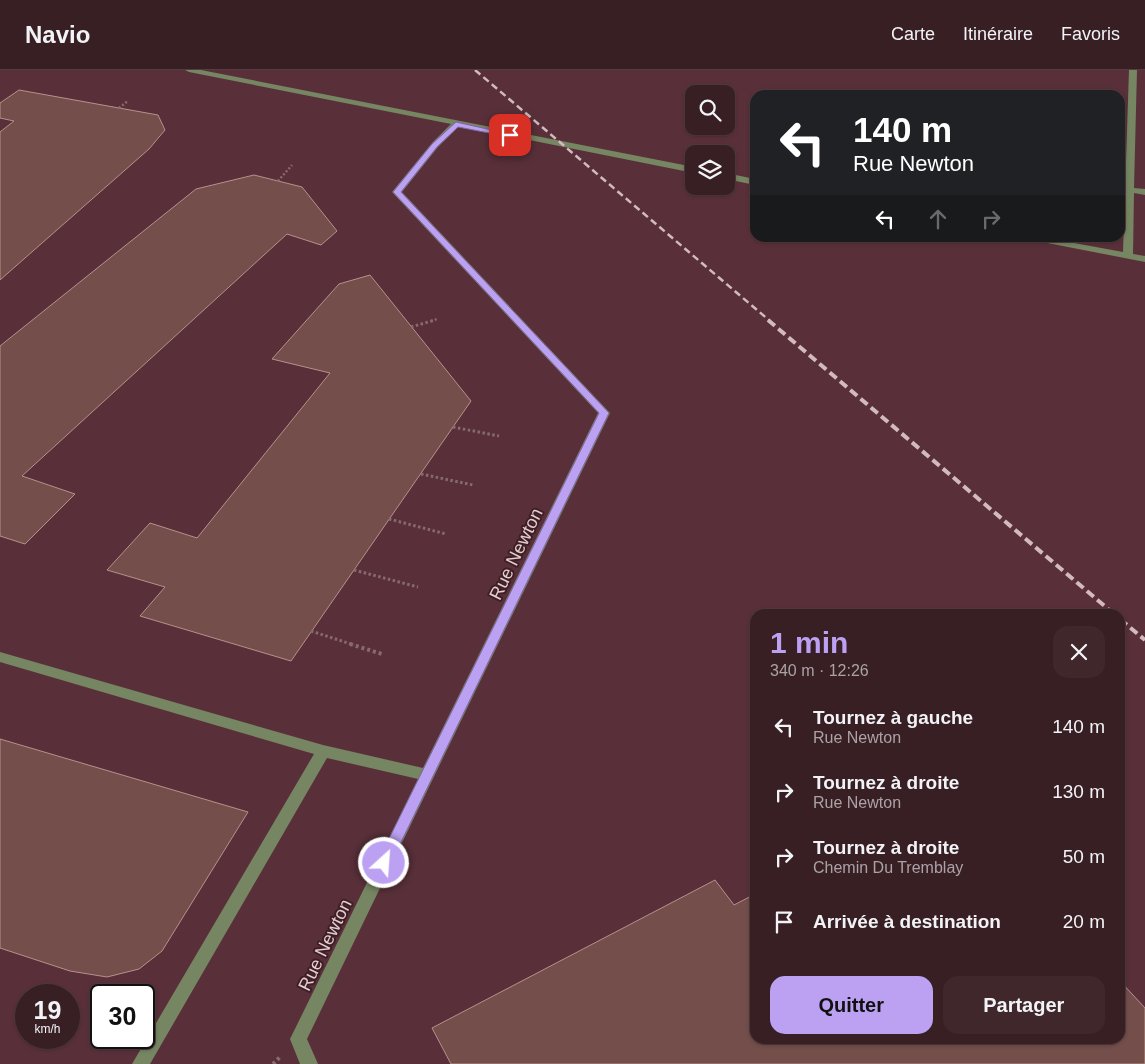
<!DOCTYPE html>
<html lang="fr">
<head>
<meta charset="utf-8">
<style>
  body { margin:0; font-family:Arial,sans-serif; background:#3f272c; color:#f1f3f6; height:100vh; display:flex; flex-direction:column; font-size:19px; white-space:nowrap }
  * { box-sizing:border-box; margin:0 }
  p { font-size:16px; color:#aba2a6 }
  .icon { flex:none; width:28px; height:28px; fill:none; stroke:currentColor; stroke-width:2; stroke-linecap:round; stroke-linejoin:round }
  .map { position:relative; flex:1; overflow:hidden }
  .drawer { position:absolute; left:750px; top:539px; width:375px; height:435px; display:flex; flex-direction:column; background:#381f24; border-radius:15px; box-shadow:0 1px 4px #0004,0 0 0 1px #523d41 }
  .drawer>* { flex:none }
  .guide { position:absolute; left:750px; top:20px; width:375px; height:152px; border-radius:15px; box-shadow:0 1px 4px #0004,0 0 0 1px #523d41; background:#202124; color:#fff; overflow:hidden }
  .tools { position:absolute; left:685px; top:15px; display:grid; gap:10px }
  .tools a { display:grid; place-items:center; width:50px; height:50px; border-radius:10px; background:#381f24; box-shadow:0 1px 4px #0004,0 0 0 1px #523d41; font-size:25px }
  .speed { position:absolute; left:15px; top:914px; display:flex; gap:10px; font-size:25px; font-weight:700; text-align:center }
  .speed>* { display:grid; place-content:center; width:65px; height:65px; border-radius:50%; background:#381f24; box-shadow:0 1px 4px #0004,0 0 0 1px #523d41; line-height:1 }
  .speed small { font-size:12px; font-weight:400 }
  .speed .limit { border:2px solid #111; border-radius:8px; background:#fff; color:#111 }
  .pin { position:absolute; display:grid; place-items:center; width:42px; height:42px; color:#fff; margin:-21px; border-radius:10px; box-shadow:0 2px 8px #0006 }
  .me { position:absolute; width:55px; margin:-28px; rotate:26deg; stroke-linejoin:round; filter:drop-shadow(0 0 4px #0008) }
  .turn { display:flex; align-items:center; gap:18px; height:105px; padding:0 20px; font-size:22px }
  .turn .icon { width:65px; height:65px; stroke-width:2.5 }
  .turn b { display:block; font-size:35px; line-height:42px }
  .lanes { display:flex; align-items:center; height:48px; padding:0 20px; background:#0003; justify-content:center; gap:25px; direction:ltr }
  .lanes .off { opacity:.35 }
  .round { display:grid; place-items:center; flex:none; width:52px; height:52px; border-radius:15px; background:#3f272c }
  .head { display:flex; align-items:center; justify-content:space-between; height:85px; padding:0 20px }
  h1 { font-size:30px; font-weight:800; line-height:38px; color:#bca0f2 }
  .action { display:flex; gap:10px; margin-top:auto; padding:10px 20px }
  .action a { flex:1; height:58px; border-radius:15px; background:#bca0f2; color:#111; font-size:20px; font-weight:800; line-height:58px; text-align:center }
  .action a+a { background:#3f272c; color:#f1f3f6 }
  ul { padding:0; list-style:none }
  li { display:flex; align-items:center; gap:15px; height:65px; padding:0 20px }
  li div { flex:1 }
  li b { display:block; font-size:19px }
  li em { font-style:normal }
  header { display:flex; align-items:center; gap:30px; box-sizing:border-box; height:70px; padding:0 25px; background:#381f24; border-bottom:1px solid #523d41 }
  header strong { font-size:24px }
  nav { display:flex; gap:28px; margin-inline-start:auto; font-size:18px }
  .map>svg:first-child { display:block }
</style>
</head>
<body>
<header>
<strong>Navio</strong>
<nav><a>Carte</a><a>Itinéraire</a><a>Favoris</a></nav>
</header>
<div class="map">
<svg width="1145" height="994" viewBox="0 0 1145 994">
  <rect width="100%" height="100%" fill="#4a2930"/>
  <path fill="#593039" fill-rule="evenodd" d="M0,0H1145V994H0ZM694,24H726V56H694ZM755,25H1120V168H755ZM694,84H726V116H694ZM755,544H1120V969H755ZM26,925H69V968H26ZM101,925H144V968H101Z"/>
  <path fill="#734e4a" stroke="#b9908b" d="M19,20L158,45L165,60L149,79L0,210V62L14,51L0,48V33Z
    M254,105L302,117L337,161L321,175L287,164L22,406L75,424L25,474L0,466V276L196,119Z
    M370,205L471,331L291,591L140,546L165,517L107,500L150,453L197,468L330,303L272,289L339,214Z
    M0,669L248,742L162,881L139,899L107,907L70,901L0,878Z
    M715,810L734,835L755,824V969H1120V911L1145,938V994H451L432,958Z"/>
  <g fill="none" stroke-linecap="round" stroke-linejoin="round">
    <path stroke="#876a70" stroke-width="2.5" stroke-dasharray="2 2" stroke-linecap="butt" d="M119,38L128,31
      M278,111L292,95
      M431,251L437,249"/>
    <path stroke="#876a70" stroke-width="3" stroke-dasharray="2.5 2.5" stroke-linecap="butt" d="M411,257L435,250
      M453,357L499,366
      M421,404L473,415
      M389,449L446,464
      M354,500L418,517
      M311,561L354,575"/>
    <path stroke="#876a70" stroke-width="4" stroke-dasharray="3 3" stroke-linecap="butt" d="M350,574L382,584
      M273,994L280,987"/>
    <path fill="#768562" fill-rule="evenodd" d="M185,0H201L694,97V103L459,56L438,77L402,122L610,343L307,969L318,994H300L290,969L418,709L327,688L150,994H132L314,684L0,592V582L323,675L423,698L598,343L392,122L432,73L451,54L189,2Z
      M1129,0H1137L1134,118L1145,119V125L1134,123L1133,184L1145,186V192L1032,170L1031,168H1047L1123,182Z
      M726,103L755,109V115L726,109Z"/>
    <path stroke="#d2babf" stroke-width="2.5" stroke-dasharray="7 4" stroke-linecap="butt" d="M475,0L770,251"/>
    <path stroke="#d2babf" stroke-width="4" stroke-dasharray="9 4.5" stroke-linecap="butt" d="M768,250L1114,544
      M1120,549L1145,570"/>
  </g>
  <path fill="#bca0f2" stroke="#7a689d" d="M456,52L514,65L510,67L458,57L437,77L401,122L609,343L389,797L384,799L379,797L377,793L599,343L393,122L432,74Z"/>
  <g text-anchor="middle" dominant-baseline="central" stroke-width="4" stroke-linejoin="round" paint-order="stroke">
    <g font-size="18" fill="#e4ced2" stroke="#3f1f26">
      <text transform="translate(516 484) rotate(-64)">Rue Newton</text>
      <text transform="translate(325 875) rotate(-64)">Rue Newton</text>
    </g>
  </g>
</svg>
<div class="tools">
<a><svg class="icon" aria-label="search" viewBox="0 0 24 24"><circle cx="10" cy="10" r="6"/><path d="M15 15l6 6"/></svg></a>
<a><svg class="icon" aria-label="layers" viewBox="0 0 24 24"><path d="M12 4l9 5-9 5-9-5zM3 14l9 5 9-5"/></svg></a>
</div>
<div class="speed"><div>19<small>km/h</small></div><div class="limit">30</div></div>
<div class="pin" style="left:510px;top:65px;background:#d93025"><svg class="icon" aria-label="arrive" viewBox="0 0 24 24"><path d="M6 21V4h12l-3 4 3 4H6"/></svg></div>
<svg class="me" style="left:384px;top:793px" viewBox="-20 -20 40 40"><circle r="17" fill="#bca0f2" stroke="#fff" stroke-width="3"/><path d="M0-11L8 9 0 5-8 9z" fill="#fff"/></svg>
<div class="guide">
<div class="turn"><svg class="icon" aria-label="left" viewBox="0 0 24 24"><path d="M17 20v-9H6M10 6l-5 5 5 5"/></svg><div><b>140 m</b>Rue Newton</div></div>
<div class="lanes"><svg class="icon" aria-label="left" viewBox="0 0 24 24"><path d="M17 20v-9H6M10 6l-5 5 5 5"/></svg><svg class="icon off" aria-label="ahead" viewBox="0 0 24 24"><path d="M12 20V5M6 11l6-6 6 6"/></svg><svg class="icon off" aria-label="right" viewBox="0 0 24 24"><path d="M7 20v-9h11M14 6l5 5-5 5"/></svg></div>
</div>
<section class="drawer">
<div class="head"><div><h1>1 min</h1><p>340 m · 12:26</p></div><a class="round"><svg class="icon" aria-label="close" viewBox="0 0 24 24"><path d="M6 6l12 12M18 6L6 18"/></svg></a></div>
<ul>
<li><svg class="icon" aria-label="left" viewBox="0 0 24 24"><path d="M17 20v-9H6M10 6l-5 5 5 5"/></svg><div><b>Tournez à gauche</b><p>Rue Newton</p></div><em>140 m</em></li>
<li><svg class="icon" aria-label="right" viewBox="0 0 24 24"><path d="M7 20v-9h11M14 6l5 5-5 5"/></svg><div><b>Tournez à droite</b><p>Rue Newton</p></div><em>130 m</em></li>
<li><svg class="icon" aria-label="right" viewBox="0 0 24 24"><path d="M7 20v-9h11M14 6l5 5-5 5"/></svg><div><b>Tournez à droite</b><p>Chemin Du Tremblay</p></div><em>50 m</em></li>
<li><svg class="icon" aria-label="arrive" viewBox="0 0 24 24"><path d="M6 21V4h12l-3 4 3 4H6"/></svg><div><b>Arrivée à destination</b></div><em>20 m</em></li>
</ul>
<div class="action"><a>Quitter</a><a>Partager</a></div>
</section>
</div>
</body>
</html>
